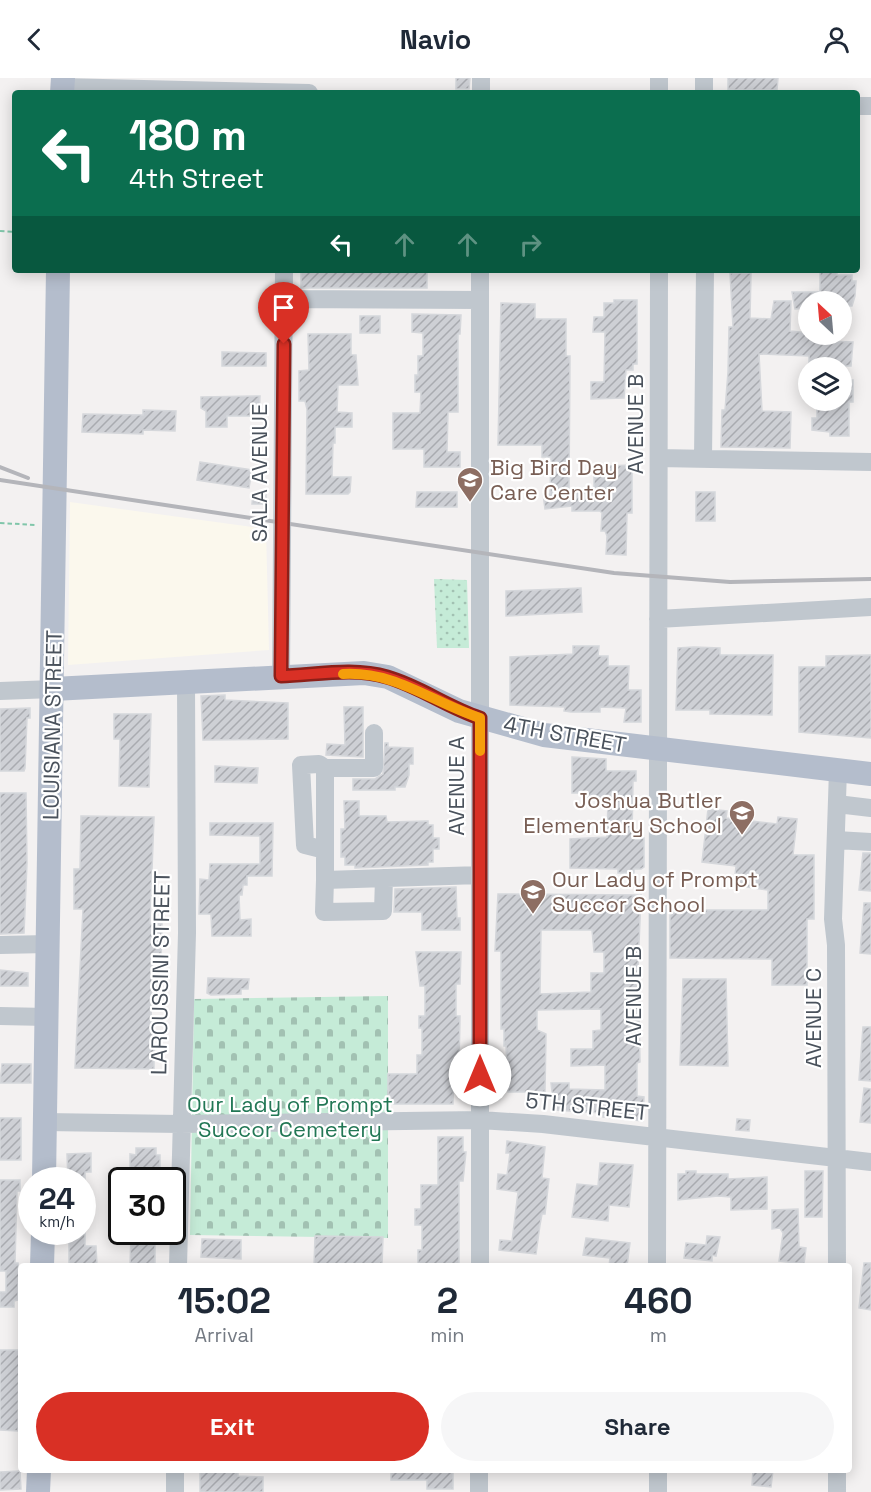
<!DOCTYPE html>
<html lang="en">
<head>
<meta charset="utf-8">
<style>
  body { margin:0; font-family:"Space Grotesk",sans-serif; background:#f6f6f7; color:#1f2937; height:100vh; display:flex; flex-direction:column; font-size:22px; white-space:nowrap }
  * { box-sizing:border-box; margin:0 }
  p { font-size:20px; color:#747a83 }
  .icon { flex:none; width:33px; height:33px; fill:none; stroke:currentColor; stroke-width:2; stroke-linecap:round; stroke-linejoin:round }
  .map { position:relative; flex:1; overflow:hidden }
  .drawer { position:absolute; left:18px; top:1185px; width:834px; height:210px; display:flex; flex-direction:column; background:#fff; border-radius:6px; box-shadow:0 3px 15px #0003 }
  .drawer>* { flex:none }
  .guide { position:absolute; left:12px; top:12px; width:848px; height:183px; border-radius:6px; box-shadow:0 3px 15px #0003; background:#0b6e4f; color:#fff; overflow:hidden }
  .needle { width:39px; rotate:334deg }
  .controls { position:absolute; left:798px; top:213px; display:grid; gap:12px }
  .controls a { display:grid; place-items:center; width:54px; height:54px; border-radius:50%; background:#fff; box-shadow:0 3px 15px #0003; font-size:30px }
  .speed { position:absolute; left:18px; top:1089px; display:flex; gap:12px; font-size:30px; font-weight:700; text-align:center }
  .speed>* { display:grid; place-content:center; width:78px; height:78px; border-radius:50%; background:#fff; box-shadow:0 3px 15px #0003; line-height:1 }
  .speed small { font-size:15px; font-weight:400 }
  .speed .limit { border:3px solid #111; border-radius:9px; background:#fff; color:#111 }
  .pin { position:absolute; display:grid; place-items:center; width:51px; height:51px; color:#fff; margin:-62px -26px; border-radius:50% 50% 50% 0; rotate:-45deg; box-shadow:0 0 6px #0007 }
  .pin .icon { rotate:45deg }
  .me { position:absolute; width:66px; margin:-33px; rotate:0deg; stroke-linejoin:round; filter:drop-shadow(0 0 4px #0008) }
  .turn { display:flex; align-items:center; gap:21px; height:126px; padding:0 18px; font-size:27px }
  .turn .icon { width:78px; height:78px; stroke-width:2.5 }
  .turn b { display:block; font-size:42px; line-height:51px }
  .lanes { display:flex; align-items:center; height:57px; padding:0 18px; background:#0003; justify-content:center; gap:30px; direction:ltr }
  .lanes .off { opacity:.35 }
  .eta { display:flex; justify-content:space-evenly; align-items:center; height:102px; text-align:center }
  .eta b { font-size:36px; font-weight:700; line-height:42px }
  .action { display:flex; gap:12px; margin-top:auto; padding:12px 18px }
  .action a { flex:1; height:69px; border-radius:36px; background:#d93025; color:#fff; font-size:24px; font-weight:700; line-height:69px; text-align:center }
  .action a+a { background:#f6f6f7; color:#1f2937 }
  header { display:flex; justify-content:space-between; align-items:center; height:78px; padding:0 18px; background:#fff; font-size:27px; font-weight:700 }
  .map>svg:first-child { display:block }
</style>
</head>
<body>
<header><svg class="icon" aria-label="back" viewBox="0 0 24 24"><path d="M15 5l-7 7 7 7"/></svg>Navio<svg class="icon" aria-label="person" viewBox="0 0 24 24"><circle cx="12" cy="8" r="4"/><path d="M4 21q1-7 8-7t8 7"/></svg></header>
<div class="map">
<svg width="871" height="1414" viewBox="0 0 871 1414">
  <defs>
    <pattern id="cemetery-stones" width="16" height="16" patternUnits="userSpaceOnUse" patternTransform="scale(1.5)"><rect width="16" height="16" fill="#c5ebd7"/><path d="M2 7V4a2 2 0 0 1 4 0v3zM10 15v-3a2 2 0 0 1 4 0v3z" fill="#a2c1b2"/></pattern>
    <pattern id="park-dots" width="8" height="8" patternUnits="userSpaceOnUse" patternTransform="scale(1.5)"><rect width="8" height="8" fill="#c5ebd7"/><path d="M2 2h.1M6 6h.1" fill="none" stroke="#a2c1b2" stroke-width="1.8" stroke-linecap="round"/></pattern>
    <pattern id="building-hatch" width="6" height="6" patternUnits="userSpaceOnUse" patternTransform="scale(1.5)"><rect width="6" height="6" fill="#ced0d5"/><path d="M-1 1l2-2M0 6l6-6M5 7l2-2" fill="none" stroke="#a9abb0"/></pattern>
  </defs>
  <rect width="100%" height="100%" fill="#f3f1f1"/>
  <path fill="#fbf8ed" d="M70,424L266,451L269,572L68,587Z"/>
  <path fill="url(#cemetery-stones)" d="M388,918V1160L190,1157L194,921Z"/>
  <path fill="url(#park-dots)" d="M434,501L467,502L469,570H437Z"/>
  <path fill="url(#building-hatch)" stroke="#d5d7db" stroke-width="1.5" fill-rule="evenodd" d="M456,0H470L469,11H456Z
    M728,0H778L777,12H728Z
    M301,192L427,194V210H301Z
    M820,192H837V197H852V203H856L855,218L852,228H842V224H808V230L795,231L792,214H820Z
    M730,195H751L750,240L771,241L774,223H791L790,253L821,256V263L853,264L851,288H809V278L759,276L762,333L791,334L790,370L721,369L722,332H725L728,294L729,249H733Z
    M614,222H637V286H633V292H626L624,320L591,321V304H604L605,254H593L594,239H604V225H614Z
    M501,225L535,226V241H566V278H570L569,413H594V396H600L599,392H605V388L632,387V435H627L626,477L606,476L607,458L605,453H601L602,435L600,433H572V428L545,431L543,416H550L551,379H542V367H498Z
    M412,236L461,237L460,256H458V334H448L447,374H460V389H424V371H393V335H420L421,314H415V297H418V278H423V255L412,254Z
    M360,238H380V255H360Z
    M308,256H351V277H356L358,307H338L337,334L352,335V349H335V365H333L332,399H351L350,414L348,416H306L307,331L305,323H299V293L309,292Z
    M222,274L266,275V288H222Z
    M842,302H853V324H849V358H830V354L812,352V340H817V322H842Z
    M260,318L259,338H227V349H206V333L201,330V319Z
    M143,332L176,333L175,353L143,352V356L82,354L83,336L143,337Z
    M200,384L252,392L249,410L197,402Z
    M417,414H457V429H416Z
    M696,414H715V443H696Z
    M253,416H266V426H252Z
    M581,510L582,534L506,538V513Z
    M573,568H599L598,578H608V588H629L628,612H641V644H624L626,630L600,629V634H571L564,633L565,629L510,627V579L573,576Z
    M694,569L720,570V577H773L772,637L710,636V632H676L678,570Z
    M871,577V660L799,654V589H826V578Z
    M225,617V622L288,625V661L203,662L201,618Z
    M344,629H363V679L326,677L327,666L345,667Z
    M30,630V640H27L25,690L24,693H0V631Z
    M114,636H151L149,709L119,708L120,661H114Z
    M385,665H388V669L413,670V686H409V697L405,709H395V712H353V701H375L383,696Z
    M572,679L606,681V693H636V703H633L632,759L644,760V789L641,791H634V795H618V791L570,790V761L607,759L608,721H588V715H572Z
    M215,688L258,690L257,705L215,704Z
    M0,715H26L27,785L24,855L0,856Z
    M344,723H359V738H386L387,744L428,743V747H433V760H439V771H433V784H428V787L355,790V787H345V779H341V751H345Z
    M708,731L727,733L726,740L777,746L778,739L797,741L793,777H814V841H807V907H772V881L670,880V832H768V812L734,807L736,788L702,784Z
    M81,738L154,739L150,845L162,846L161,886L152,885L151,952H154V991L75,990L83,831H74V791H80Z
    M210,745H273L272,798H247V807H243L242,817H239L240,842L251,841V858H212L211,836H199L200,801L209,802L210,786H260V758L210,757Z
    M863,775H871V813L859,812Z
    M456,809L457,840H460V852H422V834H394L395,811Z
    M498,816L641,817L638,891L640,984L637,985V1018L644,1019L643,1043L603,1039V1035L554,1032L551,1005H569V1011L605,1012V987L571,988V971H593V953L601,952V931L537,932V952L546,956L545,1014H508L506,968H504V951H501V873H495ZM541,852H592L594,874H604V895H591V914L540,916Z
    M864,825H871V876L860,875Z
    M416,874H461L460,906H456V938H460L459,988H454L453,1026H388V996H417V977H422V950H419V938H425V908H420Z
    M0,892L28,895V908H0Z
    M208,900L249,901L248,911H241V916L211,917L207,915Z
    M683,901H726L728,988L680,987Z
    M863,949H871V1003L859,1002Z
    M2,986H31V1005H0Z
    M864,1010L871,1011V1045L860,1044Z
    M0,1040H21V1082H0Z
    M737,1041L750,1042L749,1053L736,1052Z
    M438,1059H463V1074H466L463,1103H459V1188H418V1172H422V1147H415V1131H421V1107H438Z
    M507,1063L545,1069L542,1100L549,1101L545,1136H542L540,1147L536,1176L499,1172L500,1162L512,1163L518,1114L497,1111L498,1096L507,1097L510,1075H506Z
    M136,1070H156V1077H160V1102H130V1076L136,1077Z
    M91,1075V1094H85V1102H68L67,1076Z
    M600,1085L633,1087L629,1129L609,1127L608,1143L572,1139L577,1106L598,1108Z
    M686,1093H696V1096H728V1101L767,1099V1131L731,1132V1119L718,1118L678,1122V1096H686Z
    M805,1093H823L822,1139H805Z
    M0,1102H20V1113H17L15,1185H18L21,1205H18V1222L14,1223V1229H0V1214H6V1193H0Z
    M798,1131L799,1169L806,1170L804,1186L779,1183L783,1155L780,1150L772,1151V1132Z
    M66,1154H85V1168H96L97,1188H69V1164H66Z
    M131,1154H155V1188H130Z
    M315,1158L383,1159L382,1188H314Z
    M707,1158L720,1159L716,1178L712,1177V1183L684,1180L686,1165L706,1167Z
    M586,1160L630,1165L627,1188H609L610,1180L583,1177Z
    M202,1161L241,1162V1181L201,1179Z
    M864,1185H871V1232L859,1230Z
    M0,1272H19L18,1353L0,1352Z
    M200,1392H238V1398L263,1399V1414H200Z
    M391,1392H453V1411H427V1402H391Z
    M753,1392H773L771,1409L752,1407Z
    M20,1393L21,1411L0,1412V1394Z"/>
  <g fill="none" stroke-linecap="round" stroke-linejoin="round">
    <path stroke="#80c6aa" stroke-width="2" stroke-dasharray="4.5 3" stroke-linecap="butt" d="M0,153L15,154
      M0,445L36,447"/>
    <path stroke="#c0c7ce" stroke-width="18" d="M481,0V15
      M704,0V15
      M62,9L309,15
      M659,15V0
      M856,28H871
      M284,221L480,222
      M659,380L871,384
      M703,381L705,192
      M658,541L871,529
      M281,598L284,192
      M0,613L53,611
      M374,655V690H325V802L480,797
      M837,726L871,730
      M836,762L871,764
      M325,772L305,767L301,687L319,686L325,690
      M325,802L324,834L383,833L384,800
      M0,867L48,866
      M0,938L47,939
      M45,1044L180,1046L480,1042L543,1046L871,1084
      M178,1188L187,855L186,603
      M480,1188V192
      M657,1188L659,192
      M837,1188L836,867L833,841L838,692
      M658,1392V1414
      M175,1414V1392
      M479,1414V1392
      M837,1414V1392"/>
    <path stroke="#b4bdcc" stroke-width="24" d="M62,15L63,0
      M53,611L364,595L388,599L459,633L544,657L871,696
      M44,1102L58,192
      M42,1188L43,1154
      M38,1414L39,1392"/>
    <path stroke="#b4b5ba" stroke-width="4" d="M0,389L28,400
      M0,402L614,495L730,504L871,501"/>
  </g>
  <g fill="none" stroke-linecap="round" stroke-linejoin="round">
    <g stroke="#8d1f18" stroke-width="15">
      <path id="route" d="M284,266L281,598C315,597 354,589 387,599C419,608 447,629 480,640V997"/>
    </g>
    <use href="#route" stroke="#d93025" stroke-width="10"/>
    <path stroke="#f59e0b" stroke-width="10" d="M343,596C396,593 431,624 480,640V673"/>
  </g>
  <defs>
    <g id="school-pin" transform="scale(1.35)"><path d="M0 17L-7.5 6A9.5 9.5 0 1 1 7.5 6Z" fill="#8d6e63" stroke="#fff"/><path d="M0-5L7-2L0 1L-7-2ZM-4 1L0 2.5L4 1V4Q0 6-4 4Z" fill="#fff"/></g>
  </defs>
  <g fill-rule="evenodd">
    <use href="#school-pin" x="470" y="402"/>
    <use href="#school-pin" x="742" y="735"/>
    <use href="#school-pin" x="533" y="814"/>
  </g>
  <g text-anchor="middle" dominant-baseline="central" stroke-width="4.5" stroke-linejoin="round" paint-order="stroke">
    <g font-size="22" fill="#4a525c" stroke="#fff">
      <text transform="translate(635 346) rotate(-90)">AVENUE B</text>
      <text transform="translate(259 395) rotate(-90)">SALA AVENUE</text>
      <text transform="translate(52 647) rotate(-89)">LOUISIANA STREET</text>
      <text transform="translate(565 656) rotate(10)">4TH STREET</text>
      <text transform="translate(456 708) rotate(-90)">AVENUE A</text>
      <text transform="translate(160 895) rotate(-89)">LAROUSSINI STREET</text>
      <text transform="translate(633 918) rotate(-90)">AVENUE B</text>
      <text transform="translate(813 940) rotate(-90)">AVENUE C</text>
      <text transform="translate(587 1028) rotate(6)">5TH STREET</text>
    </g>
    <g font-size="22" fill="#785e54" stroke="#fff" text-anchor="start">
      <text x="490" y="389">Big Bird Day<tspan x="490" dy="25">Care Center</tspan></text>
      <text x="722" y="722" text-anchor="end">Joshua Butler<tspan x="722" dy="25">Elementary School</tspan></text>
      <text x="552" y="801">Our Lady of Prompt<tspan x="552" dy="25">Succor School</tspan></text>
    </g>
    <g font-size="22" fill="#275" stroke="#fff">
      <text x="290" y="1026">Our Lady of Prompt<tspan x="290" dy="25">Succor Cemetery</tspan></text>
    </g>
  </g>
</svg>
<div class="controls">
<a><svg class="needle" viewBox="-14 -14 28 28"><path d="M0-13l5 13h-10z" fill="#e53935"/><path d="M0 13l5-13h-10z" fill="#747a83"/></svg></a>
<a><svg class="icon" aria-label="layers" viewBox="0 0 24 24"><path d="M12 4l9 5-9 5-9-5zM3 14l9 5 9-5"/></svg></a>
</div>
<div class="speed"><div>24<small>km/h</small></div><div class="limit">30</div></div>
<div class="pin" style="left:284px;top:266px;background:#d93025"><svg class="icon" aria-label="arrive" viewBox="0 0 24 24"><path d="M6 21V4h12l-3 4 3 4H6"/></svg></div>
<svg class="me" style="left:480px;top:997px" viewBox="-20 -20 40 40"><circle r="19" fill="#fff"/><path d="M0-13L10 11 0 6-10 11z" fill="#d93025"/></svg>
<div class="guide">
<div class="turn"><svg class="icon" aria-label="left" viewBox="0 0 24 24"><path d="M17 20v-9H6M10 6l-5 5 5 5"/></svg><div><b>180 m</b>4th Street</div></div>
<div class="lanes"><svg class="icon" aria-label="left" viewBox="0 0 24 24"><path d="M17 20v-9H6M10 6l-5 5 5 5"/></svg><svg class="icon off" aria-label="ahead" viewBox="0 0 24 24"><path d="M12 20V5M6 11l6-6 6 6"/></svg><svg class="icon off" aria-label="ahead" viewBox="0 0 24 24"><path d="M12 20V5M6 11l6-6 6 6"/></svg><svg class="icon off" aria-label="right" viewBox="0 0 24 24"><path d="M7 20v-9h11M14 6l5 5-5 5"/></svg></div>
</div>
<section class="drawer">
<div class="eta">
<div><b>15:02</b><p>Arrival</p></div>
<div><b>2</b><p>min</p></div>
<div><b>460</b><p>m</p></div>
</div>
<div class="action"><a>Exit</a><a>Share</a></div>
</section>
</div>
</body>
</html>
